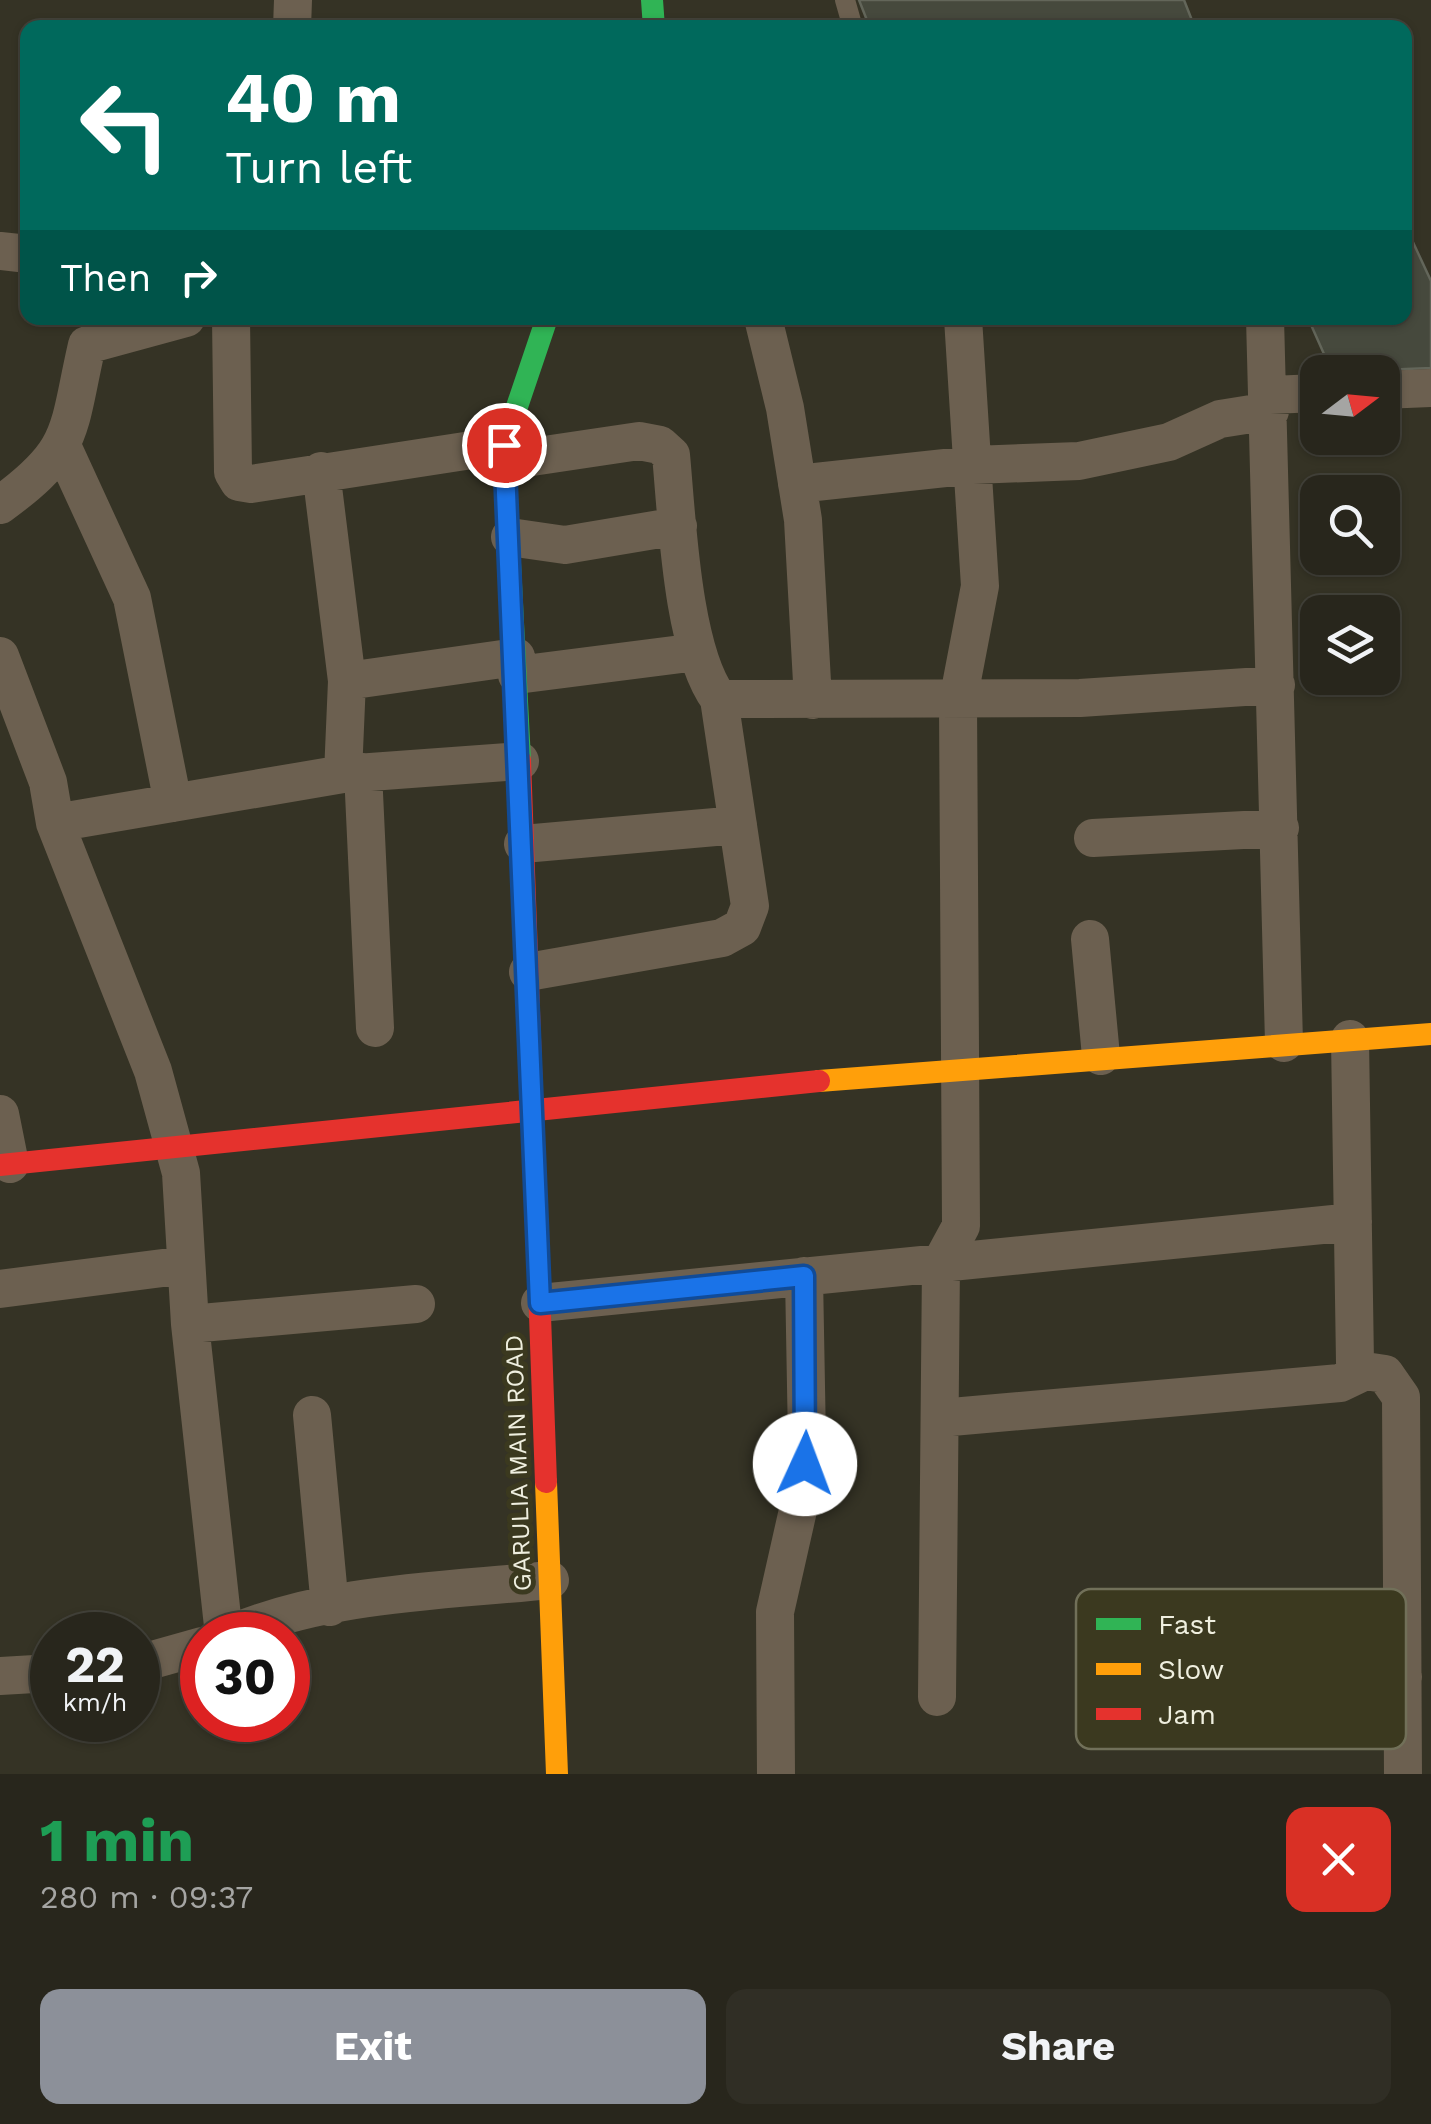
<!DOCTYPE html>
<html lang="en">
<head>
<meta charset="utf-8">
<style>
  body { margin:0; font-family:"Work Sans",sans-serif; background:#302e25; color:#f1f3f6; height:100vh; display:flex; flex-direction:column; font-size:38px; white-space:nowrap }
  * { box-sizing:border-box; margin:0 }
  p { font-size:32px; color:#a5a5a3 }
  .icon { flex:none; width:55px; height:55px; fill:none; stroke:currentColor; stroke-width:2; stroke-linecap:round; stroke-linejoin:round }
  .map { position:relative; height:1774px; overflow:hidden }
  .sheet { display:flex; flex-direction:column; background:#28261c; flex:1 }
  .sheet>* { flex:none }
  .guide { position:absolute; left:20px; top:20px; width:1392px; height:305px; border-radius:20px; box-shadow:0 2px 8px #0004,0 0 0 2px #44433b; background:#00695c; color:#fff; overflow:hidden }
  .needle { width:65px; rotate:74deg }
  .fabs { position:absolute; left:1300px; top:355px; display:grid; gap:20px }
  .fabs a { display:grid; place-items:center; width:100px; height:100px; border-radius:20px; background:#28261c; box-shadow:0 2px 8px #0004,0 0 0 2px #44433b; font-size:50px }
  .speed { position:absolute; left:30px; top:1612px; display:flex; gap:20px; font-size:50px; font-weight:700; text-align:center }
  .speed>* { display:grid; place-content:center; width:130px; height:130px; border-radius:50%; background:#28261c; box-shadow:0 2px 8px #0004,0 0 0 2px #44433b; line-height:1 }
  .speed small { font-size:25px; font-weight:400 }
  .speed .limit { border:15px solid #d22; background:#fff; color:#111 }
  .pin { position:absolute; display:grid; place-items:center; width:85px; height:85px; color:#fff; margin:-42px; border:5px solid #fff; border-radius:50%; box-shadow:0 2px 10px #0007 }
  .me { position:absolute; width:110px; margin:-55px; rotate:2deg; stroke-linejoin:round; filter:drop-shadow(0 0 8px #0008) }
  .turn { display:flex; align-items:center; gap:35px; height:210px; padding:0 40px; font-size:45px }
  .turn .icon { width:130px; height:130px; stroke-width:2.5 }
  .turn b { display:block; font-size:70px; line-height:85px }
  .then { display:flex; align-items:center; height:95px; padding:0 40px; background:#0003; gap:20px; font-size:38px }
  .round { display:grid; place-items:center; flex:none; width:105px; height:105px; border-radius:20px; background:#302e25 }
  .head { display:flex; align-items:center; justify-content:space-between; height:170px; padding:0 40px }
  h1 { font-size:60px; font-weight:700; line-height:75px; color:#1e9e55 }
  .action { display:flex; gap:20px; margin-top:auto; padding:20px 40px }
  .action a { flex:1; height:115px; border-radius:20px; background:#8c9099; color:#fff; font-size:40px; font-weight:700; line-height:115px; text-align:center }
  .action a+a { background:#302e25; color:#f1f3f6 }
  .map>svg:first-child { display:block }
</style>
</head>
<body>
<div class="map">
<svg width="1431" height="1774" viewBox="0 0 1431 1774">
  <rect width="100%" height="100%" fill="#353325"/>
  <path fill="#46493d" stroke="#63665a" stroke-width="2.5" d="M859,0H1184L1195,28H870Z
    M1405,225L1431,281V368L1332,372L1308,318H1405Z"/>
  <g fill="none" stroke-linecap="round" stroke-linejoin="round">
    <path stroke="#6c6050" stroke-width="20" d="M845,0L853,28"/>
    <path stroke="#6c6050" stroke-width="38" d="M292,28L293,0
      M0,251L28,254
      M231,318L233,472L239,482L251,484L504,445
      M763,318L785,408L803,520L813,700
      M1265,318L1284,1043
      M1382,390L1431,388
      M1270,395L1318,393
      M63,448L132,598L173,803
      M505,461L639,441L660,445L671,455C677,518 682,650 719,699L750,906L742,927L722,938L528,972
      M321,471L347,681L343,774
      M797,484L973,465L1079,461L1169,442L1220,419L1270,411
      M0,505C76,450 67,432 87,345L186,318
      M510,537L565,545L678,526
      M0,656L48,782L55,823L153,1071L181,1173L190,1324L224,1635
      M517,675L697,652
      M347,681L516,657
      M719,699L1080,698L1276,685
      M363,772L375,1028
      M55,823L343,774L520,761
      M1093,838L1280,828
      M523,844L738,825
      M1090,939L1101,1056
      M1350,1039L1355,1363L1365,1371L1385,1374L1401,1397L1403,1774
      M0,1114L10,1164
      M0,1289L186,1265
      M540,1303L1353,1222
      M190,1324L416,1304
      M312,1415L330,1607
      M940,1418L1340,1383L1365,1371
      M228,1635C327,1592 444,1591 550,1580
      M138,1664L202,1646
      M0,1676L52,1673
      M1150,1683L1403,1677
      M937,1697L941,1263L961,1226L958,701L980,586L963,318
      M776,1774L775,1612L803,1488L807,1441L804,1276"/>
    <path stroke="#30b455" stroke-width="22" d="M652,0L654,28
      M520,760L504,445L547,318"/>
    <path stroke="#ff9f0a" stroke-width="22" d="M819,1081L1431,1034
      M546,1482L557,1774"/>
    <path stroke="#e5322d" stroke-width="22" d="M520,760L546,1482
      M0,1165L819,1081"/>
  </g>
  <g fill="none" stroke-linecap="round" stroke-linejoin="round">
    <g stroke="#114b97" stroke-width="25">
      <path id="route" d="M504,445L540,1303L804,1276L805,1464"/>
    </g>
    <use href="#route" stroke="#1a73e8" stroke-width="18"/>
  </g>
  <g text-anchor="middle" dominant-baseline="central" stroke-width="10" stroke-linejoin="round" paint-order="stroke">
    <g font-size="25" fill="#efefdf" stroke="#3b391f">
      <text transform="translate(518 1463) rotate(-92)">GARULIA MAIN ROAD</text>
    </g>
  </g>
  <rect x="1076" y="1589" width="330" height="160" rx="15" fill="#3b391f" stroke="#717059" stroke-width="2.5"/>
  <rect x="1096" y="1618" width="45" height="12" fill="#30b455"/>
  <rect x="1096" y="1663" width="45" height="12" fill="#ff9f0a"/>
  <rect x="1096" y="1708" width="45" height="12" fill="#e5322d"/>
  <g font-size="28" fill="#efefdf">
    <text x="1158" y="1634">Fast</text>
    <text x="1158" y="1679">Slow</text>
    <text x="1158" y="1724">Jam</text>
  </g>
</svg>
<div class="fabs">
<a><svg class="needle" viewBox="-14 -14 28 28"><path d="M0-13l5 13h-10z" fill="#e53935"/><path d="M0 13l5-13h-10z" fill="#a5a5a3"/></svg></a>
<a><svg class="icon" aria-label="search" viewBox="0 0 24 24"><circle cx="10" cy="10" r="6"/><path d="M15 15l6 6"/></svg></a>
<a><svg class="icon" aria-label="layers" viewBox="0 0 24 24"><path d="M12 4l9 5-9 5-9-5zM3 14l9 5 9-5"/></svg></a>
</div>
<div class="speed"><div>22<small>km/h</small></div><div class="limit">30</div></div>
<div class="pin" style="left:504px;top:445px;background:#d93025"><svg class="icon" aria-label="arrive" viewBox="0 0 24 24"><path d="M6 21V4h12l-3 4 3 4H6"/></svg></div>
<svg class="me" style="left:805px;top:1464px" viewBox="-20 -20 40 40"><circle r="19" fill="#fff"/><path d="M0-13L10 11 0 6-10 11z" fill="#1a73e8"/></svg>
<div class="guide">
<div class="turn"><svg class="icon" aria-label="left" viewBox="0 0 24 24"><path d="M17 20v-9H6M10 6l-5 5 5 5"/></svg><div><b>40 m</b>Turn left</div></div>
<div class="then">Then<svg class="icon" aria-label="right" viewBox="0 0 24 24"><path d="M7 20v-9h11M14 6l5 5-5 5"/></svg></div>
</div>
</div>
<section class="sheet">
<div class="head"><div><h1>1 min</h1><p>280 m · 09:37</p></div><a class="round" style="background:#d93025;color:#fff"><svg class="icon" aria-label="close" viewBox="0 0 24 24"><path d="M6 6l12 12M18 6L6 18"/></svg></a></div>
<div class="action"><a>Exit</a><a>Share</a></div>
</section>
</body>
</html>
